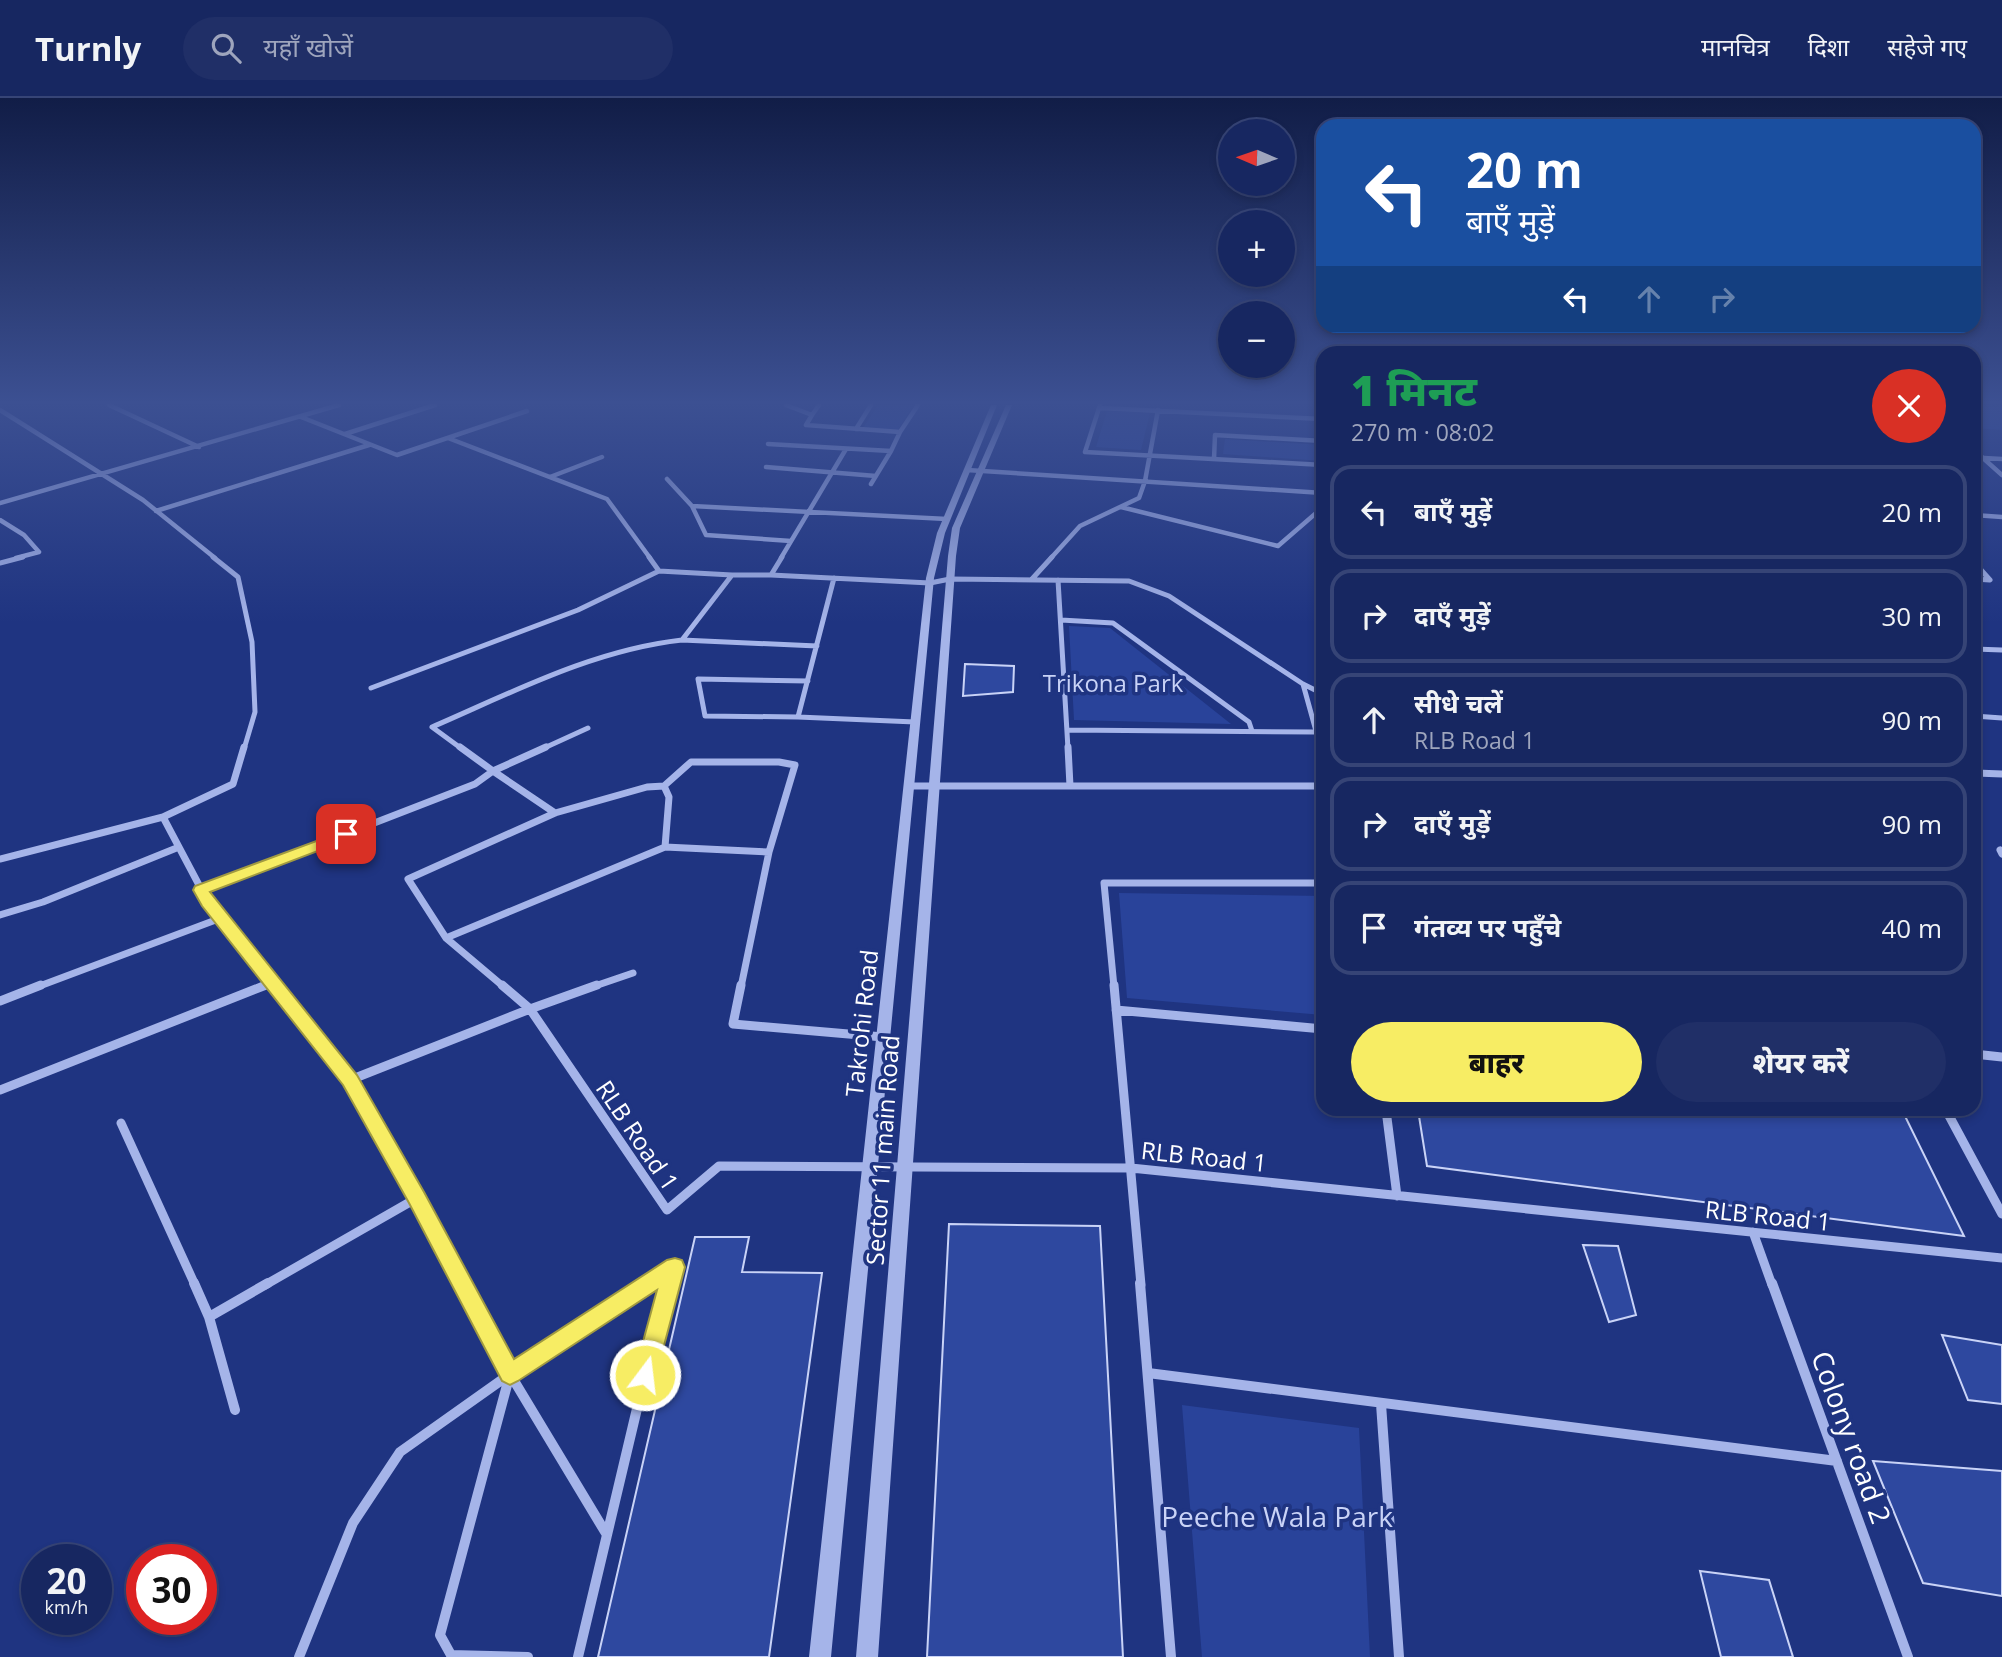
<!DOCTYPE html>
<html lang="hi">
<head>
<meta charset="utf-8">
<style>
  body { margin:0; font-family:"Open Sans","Noto Sans Devanagari",sans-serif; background:#202f67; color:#f1f3f6; height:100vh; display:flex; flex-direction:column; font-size:26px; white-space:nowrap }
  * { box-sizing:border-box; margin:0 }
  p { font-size:23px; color:#9ea5bd }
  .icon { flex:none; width:38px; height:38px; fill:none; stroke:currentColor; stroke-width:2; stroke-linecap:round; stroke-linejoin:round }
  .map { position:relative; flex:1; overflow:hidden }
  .details { position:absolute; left:1316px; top:248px; width:665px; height:770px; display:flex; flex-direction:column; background:#172761; border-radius:21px; box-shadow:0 4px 10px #0003,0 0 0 2px #364476 }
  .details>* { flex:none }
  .guide { position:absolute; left:1316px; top:21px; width:665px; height:214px; border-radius:21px; box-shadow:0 4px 10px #0003,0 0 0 2px #364476; background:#1a4fa0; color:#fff; overflow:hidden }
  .needle { width:46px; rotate:272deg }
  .tools { position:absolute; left:1218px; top:21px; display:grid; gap:14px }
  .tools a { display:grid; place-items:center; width:77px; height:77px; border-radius:50%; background:#172761; box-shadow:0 4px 10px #0003,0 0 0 2px #364476; font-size:35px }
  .speed { position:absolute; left:21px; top:1446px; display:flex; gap:14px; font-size:35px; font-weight:700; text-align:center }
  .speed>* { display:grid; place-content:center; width:91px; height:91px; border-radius:50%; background:#172761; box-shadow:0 4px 10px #0003,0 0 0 2px #364476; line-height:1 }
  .speed small { font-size:18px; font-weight:400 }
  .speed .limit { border:10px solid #d22; background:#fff; color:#111 }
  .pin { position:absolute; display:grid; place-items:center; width:60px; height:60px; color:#fff; margin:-30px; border-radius:14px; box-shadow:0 4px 10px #0006 }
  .me { position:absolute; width:77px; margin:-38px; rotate:15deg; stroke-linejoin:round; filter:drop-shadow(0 0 5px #0008) }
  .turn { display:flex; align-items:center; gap:24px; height:147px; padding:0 35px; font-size:32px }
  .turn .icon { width:91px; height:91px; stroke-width:2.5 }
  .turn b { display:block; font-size:49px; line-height:60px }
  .lanes { display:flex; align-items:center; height:66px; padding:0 35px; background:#0003; justify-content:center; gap:35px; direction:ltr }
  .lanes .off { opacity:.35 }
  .round { display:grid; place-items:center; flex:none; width:74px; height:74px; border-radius:37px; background:#202f67 }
  .headline { display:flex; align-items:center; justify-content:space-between; height:119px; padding:0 35px }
  h1 { font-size:42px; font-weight:800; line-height:52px; color:#1e9e55 }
  .cta { display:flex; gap:14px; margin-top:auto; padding:14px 35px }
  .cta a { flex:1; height:80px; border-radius:42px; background:#f7ed64; color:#111; font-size:28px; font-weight:800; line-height:80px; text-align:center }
  .cta a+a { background:#202f67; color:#f1f3f6 }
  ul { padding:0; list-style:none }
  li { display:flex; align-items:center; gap:21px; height:94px; margin:0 14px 10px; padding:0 21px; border:4px solid #364476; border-radius:21px }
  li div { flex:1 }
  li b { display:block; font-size:26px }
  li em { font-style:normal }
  header { display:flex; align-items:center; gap:42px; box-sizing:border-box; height:98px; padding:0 35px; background:#172761; border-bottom:2px solid #364476 }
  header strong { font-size:33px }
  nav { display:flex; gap:38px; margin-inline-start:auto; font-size:24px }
  .search { width:490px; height:63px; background:#202f67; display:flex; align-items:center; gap:18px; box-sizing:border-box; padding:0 24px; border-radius:38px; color:#9ea5bd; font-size:26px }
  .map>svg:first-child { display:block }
</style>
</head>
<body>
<header>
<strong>Turnly</strong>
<div class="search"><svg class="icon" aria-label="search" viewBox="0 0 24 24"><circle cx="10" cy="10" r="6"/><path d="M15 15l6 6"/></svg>यहाँ खोजें</div>
<nav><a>मानचित्र</a><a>दिशा</a><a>सहेजे गए</a></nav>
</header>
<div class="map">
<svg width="2002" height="1559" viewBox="0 0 2002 1559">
  <rect width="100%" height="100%" fill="#1f3481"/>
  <path fill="#29439a" d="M878,307H914L898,332L863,330Z
    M1974,308L2002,309V332L1974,330Z
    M1107,313L1150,315L1141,352L1096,349Z
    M1225,341L1323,347V363L1223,356Z
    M1069,528L1110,530L1231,626L1074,622Z
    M1119,795L1323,798V917L1127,900Z
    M1182,1307L1359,1330L1370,1559H1202Z"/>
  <path fill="#2e489f" stroke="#c9d3f7" stroke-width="2" d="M965,566L1014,568L1013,594L963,598Z
    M1418,1012H1902L1964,1138L1427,1068Z
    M949,1126L1100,1128L1123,1559H927Z
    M695,1139H749L742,1174L822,1175L769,1559H598Z
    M1583,1147L1618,1148L1636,1217L1609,1224Z
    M1942,1237L2002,1247V1306L1968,1302Z
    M1873,1363L2002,1373V1498L1923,1485Z
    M1700,1473L1769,1482L1793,1559H1721Z"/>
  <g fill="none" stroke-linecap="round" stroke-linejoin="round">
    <path stroke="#a5b4e9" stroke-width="4.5" d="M109,307L199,349
      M786,307L812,317L819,307
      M1100,307L1085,354L1323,367
      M1100,310L1323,321
      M0,312L143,402L215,460
      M812,317L806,327L900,334L918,307
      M301,319L397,357L527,313
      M856,331L871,307
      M345,336L435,307
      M448,340L607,401L650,460
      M768,346L891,353L900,334
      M1974,352L2002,377
      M1984,360L2002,361
      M1214,361L1215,337L1323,343
      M766,369L876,378
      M967,372L1323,395
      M550,379L602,359
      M667,381L692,408L706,437L791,443
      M871,386L891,353
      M0,405L339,307
      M692,408L947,421
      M1121,409L1278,448L1323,409
      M156,413L369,347
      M1974,417L2002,419
      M0,422L24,437L39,454L16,460
      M781,460L846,351
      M1051,460L1080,428L1139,400L1145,383L1158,312"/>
    <path stroke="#a5b4e9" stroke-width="5" d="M213,459L238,479L252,544L255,614L244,651
      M649,459L659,473L732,477
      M782,459L771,477L930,485L950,481L1129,483L1169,498L1303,586L1323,596
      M1974,464L1990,482L1974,481
      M0,465L23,459
      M771,477H732L682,542L817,548
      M834,480L798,619L915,624
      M1032,481L1052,459
      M1058,482L1068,651
      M1061,522L1113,525L1249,624L1252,633
      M1974,551L2002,552
      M1303,586L1321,651
      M371,590L578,512L659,473
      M1974,618L2002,620
      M798,619L705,618L698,581L808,583
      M1067,632L1316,634
      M462,651L432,629C513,594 593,552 682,542
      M542,651L588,630"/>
    <path stroke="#a5b4e9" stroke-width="7" d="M244,649L233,686L163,719L208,804L276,889
      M460,649L493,673L546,649
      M1068,649L1070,688
      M1321,649L1323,657
      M1976,675L2002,676
      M664,688L669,699L665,749
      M908,688H1323
      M2000,752L2002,756
      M0,761L163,719
      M201,792L475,686L493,673L555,715
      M0,817L43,804L179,749
      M446,840L665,749L769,754
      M37,889L221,820
      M261,889L272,885
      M504,889L446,840L408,781L555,715L647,689L664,688L691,664H779L795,667L769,754L741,889
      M592,889L633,875
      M1114,889L1104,785H1323"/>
    <path stroke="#a5b4e9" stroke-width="9" d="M275,887L350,982L530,911L667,1112L719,1068L1131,1070L2002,1160
      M502,887L530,911L597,887
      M741,887L733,926L883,939
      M1114,887L1141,1187
      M0,903L41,887
      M1116,912L1323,931
      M1974,956L2002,959
      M350,982L463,1187
      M0,992L266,887
      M1386,1012L1397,1098
      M1946,1012L2002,1116
      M121,1025L195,1187
      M1753,1134L1772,1187
      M265,1187L417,1100
      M647,1187L675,1169L670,1187"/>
    <path stroke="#a5b4e9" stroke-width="10" d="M194,1185L209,1219L235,1312
      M1140,1185L1171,1559
      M1772,1185L1908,1559
      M209,1219L268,1185
      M1148,1275L1837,1363
      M510,1276L607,1437
      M1381,1306L1399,1559
      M299,1559L353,1425L400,1354L510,1276L462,1185
      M528,1559L451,1557L440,1537L510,1276L650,1185
      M578,1559L645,1277L670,1185"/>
    <path fill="#a5b4e9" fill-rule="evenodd" d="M991,307H997L945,435L934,480L831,1559H809L926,480L937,435Z
      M1006,307H1012L960,430L956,458L878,1559H856L948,458L952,430Z"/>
  </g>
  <linearGradient id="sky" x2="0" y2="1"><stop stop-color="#111d47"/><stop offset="0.58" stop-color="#3c5092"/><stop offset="1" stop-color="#3c5092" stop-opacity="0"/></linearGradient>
  <rect width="2002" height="525" fill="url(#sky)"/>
  <path fill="#f7ed64" stroke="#a19a41" stroke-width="2" d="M346,732L354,736L352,740L210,794L357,977L424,1094L514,1261L667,1162L675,1160L682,1162L685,1169L654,1285L645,1288L637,1285L634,1277L657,1192L518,1283L510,1287L502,1283L409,1105L343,987L202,808L193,792L195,788Z"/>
  <g text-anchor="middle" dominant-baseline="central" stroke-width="7" stroke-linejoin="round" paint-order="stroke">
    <g font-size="24" fill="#c9d3f7" stroke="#1f3481">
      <text x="1113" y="584">Trikona Park</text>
    </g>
    <g font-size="24" fill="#fff" stroke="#1f3481">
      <text transform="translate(861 925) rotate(-84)">Takrohi Road</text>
      <text transform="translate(638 1037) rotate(56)">RLB Road 1</text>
      <text transform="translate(882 1052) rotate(-86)">Sector 11 main Road</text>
      <text transform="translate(1204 1058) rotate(6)">RLB Road 1</text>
      <text transform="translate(1768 1117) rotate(6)">RLB Road 1</text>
    </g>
    <g font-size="28" fill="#fff" stroke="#1f3481">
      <text transform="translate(1852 1339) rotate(70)">Colony road 2</text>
    </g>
    <g font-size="28" fill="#c9d3f7" stroke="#1f3481">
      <text x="1277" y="1418">Peeche Wala Park</text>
    </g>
  </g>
</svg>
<div class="tools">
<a><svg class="needle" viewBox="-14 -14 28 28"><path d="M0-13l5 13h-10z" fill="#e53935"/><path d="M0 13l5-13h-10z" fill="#9ea5bd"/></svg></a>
<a>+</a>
<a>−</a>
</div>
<div class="speed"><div>20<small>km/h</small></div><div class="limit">30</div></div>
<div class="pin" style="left:346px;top:736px;background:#d93025"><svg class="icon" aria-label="arrive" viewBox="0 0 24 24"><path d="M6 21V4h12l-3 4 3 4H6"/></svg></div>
<svg class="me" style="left:645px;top:1277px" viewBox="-20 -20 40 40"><circle r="17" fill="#f7ed64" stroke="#fff" stroke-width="3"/><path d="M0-11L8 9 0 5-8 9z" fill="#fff"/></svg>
<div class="guide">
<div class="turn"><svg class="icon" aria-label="left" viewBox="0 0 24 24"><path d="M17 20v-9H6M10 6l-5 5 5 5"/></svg><div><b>20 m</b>बाएँ मुड़ें</div></div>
<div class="lanes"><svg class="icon" aria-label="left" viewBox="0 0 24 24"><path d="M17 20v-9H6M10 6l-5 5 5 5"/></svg><svg class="icon off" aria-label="ahead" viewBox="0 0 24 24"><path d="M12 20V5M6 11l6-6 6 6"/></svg><svg class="icon off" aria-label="right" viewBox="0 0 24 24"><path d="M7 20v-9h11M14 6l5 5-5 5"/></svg></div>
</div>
<section class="details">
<div class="headline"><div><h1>1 मिनट</h1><p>270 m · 08:02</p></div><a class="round" style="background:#d93025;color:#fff"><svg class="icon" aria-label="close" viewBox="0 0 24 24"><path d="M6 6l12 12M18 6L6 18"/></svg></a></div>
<ul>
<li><svg class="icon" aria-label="left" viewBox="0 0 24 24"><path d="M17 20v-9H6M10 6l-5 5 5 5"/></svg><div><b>बाएँ मुड़ें</b></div><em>20 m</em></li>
<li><svg class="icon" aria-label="right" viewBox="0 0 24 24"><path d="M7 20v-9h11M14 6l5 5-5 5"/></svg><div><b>दाएँ मुड़ें</b></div><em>30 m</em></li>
<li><svg class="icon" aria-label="ahead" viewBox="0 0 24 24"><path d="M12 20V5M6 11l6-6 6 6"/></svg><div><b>सीधे चलें</b><p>RLB Road 1</p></div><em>90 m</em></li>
<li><svg class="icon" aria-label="right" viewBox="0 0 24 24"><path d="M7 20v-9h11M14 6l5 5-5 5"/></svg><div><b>दाएँ मुड़ें</b></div><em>90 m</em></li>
<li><svg class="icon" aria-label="arrive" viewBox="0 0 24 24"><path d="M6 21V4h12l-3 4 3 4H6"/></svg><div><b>गंतव्य पर पहुँचे</b></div><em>40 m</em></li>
</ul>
<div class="cta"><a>बाहर</a><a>शेयर करें</a></div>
</section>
</div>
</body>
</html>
